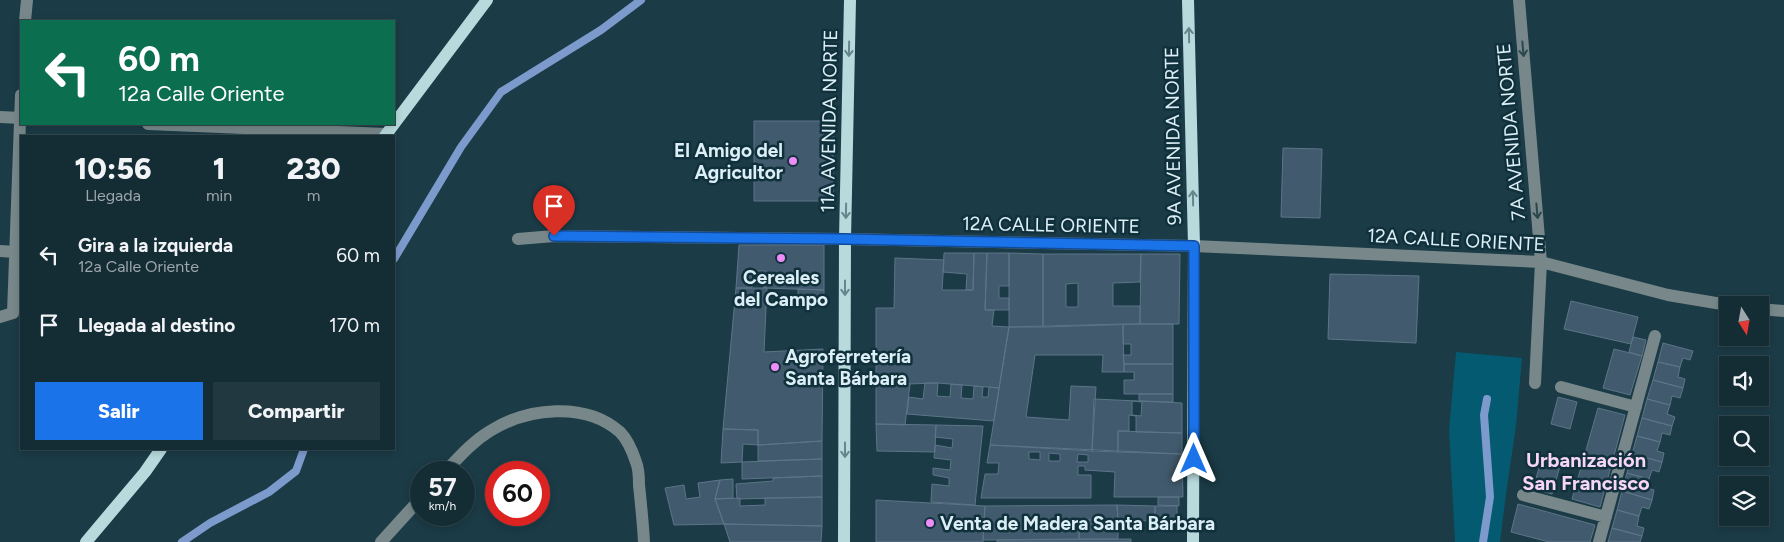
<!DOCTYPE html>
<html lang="es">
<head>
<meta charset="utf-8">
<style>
  body { margin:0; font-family:Figtree,sans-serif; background:#213840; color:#f1f3f6; height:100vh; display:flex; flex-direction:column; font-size:19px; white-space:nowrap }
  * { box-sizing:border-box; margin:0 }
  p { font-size:16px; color:#9da7ac }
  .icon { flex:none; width:28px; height:28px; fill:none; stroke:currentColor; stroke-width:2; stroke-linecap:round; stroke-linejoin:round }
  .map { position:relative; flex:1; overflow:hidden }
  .side { position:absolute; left:20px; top:135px; width:375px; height:315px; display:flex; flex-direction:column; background:#142c34; border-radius:0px; box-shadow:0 2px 8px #0003,0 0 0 1px #33484f }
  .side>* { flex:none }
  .hud { position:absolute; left:20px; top:20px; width:375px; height:105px; border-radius:0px; box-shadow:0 2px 8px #0003,0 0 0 1px #33484f; background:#0b6e4f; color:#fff; overflow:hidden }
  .needle { width:32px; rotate:169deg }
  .fabs { position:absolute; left:1719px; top:296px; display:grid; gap:10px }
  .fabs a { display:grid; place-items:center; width:50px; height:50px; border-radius:0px; background:#142c34; box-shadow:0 2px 8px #0003,0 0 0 1px #33484f; font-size:25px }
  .speed { position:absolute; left:410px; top:461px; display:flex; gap:10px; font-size:25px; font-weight:700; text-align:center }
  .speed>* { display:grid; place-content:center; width:65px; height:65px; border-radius:50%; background:#142c34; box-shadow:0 2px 8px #0003,0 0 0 1px #33484f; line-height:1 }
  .speed small { font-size:12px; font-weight:400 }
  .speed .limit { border:8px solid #d22; background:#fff; color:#111 }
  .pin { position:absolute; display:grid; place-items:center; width:42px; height:42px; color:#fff; margin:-51px -21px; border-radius:50% 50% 50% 0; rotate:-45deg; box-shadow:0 0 5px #0007 }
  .pin .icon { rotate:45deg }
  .me { position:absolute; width:55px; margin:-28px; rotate:0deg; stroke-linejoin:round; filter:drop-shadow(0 0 4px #0008) }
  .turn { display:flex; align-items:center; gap:18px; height:105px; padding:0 15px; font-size:22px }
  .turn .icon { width:65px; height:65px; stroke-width:2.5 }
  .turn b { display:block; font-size:35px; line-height:42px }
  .eta { display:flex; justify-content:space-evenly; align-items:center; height:85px; text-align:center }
  .eta b { font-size:30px; font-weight:800; line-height:35px }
  .cta { display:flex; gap:10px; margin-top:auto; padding:10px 15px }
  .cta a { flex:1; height:58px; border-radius:0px; background:#1a73e8; color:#fff; font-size:20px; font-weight:800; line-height:58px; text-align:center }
  .cta a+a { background:#213840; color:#f1f3f6 }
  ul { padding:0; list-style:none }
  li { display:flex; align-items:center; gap:15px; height:70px; padding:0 15px }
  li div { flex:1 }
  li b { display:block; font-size:19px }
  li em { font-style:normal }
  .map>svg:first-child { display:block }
</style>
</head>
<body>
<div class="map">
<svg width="1784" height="542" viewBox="0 0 1784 542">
  <rect width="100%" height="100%" fill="#1b3b46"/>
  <path fill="#045a70" d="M1456,352L1522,358L1516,426L1506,494L1500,542H1455L1449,430Z"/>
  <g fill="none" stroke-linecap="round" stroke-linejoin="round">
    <path stroke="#7d9acd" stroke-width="8" d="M394,259L461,147L501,92L601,30L641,0
      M182,542L210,523L269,492L296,471L304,449
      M1483,542L1490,497L1484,415L1487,399"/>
  </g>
  <path fill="#425a6d" stroke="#5c7588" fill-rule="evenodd" d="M754,121H833V201H754Z
    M1283,148L1322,149L1320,218L1281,217Z
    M739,245H824V290L764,288L765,271H752V288H736Z
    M944,253H974L973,290H966L967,274L943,272Z
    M974,253H987L985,310H994L992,326L1009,327L999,388L938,383L876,385V308H894L895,258L944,260L942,290H973Z
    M987,253H1009V286H999V298H1009V310H985Z
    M1009,253L1043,254V327H1009Z
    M1043,254H1141L1140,282L1113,283V306H1140V324L1043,327ZM1078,283V307H1066V284Z
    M1141,254H1180L1179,324H1140Z
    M1330,274L1419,276L1416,343L1328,339Z
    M736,288H767L764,352L823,349L822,441L758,445V430L723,429Z
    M798,289L824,290V305L798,304Z
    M1571,301L1638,317L1631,344L1564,329Z
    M1123,324H1173V364H1124L1123,355H1131V344H1123Z
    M1123,324L1124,372H1102L1103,355H1035L1026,417L1069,420L1071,386L1096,387L1092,451L990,445L1009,327Z
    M1633,337L1646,340L1642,356L1629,352Z
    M1663,343L1693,351L1690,360L1683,358L1680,367L1658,362Z
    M1614,349L1642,356L1630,395L1603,388Z
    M1658,362L1680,367L1678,377L1685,379L1683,388L1653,380Z
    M1124,364H1173V394H1124V380H1134V372H1124Z
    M1653,380L1683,388L1680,398L1672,396L1670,405L1647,399Z
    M925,383H938L937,396L950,397L951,384L962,385L961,398L973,399L974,386L983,387L982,397H988L989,387L999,388L994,421L907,414L909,397L923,399Z
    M910,384L905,425L876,424V385Z
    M1139,394H1173V402L1139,401Z
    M1558,397L1577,402L1570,429L1551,424Z
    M1094,399L1182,403V433L1136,432V416L1129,415V431H1118V452L1092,451ZM1132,401L1142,402L1141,416L1132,415Z
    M1647,399L1670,405L1667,414L1675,417L1672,426L1642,418Z
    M1598,408L1625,415L1600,507L1572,499Z
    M1642,418L1672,426L1670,435L1662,433L1660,442L1637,436Z
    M876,424L936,425L935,452L877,451Z
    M936,425L983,426L975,505L931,502L932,484L949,486V478L933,475V468L950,470L951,460L934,458L935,445L952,448L953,439L935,437Z
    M723,429L758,430V445L743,444L742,462L721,463Z
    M1118,431L1182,433V454L1118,452Z
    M1637,436L1660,442L1657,451L1664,453L1662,462L1632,454Z
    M822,441V459L758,461V445Z
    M990,445L1182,454L1183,497H1114L1115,472L1085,470V466H1078V475H1091V498H981L985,474H998L999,463H987ZM1029,452H1040V460L1029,459ZM1049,453L1060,454V461H1049ZM1078,454L1088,455V462H1077Z
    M1632,454L1662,462L1659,472L1652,470L1649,479L1627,473Z
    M822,459V476L742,479V462Z
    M1541,461L1560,466L1552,494L1533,489Z
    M1627,473L1649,479L1647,488L1654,490L1652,500L1622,491Z
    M822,476V497L737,499L736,484L773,481V478Z
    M733,479V498L715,499L720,480Z
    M720,480L715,499L724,524L674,525L665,488L684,485L686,499L700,497L698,483Z
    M1622,491L1652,500L1649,509L1642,507L1639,516L1617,510Z
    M822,497V526L724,524L715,499L740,498V506L765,505V498Z
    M1158,497H1179V506L1158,505Z
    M876,500L985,506L983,542H876Z
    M1518,504L1595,525L1590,542H1549L1511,532Z
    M1117,505L1118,520H1079V539L983,540L985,506Z
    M1117,505L1155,506V521L1118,520Z
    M1155,506H1177V521H1155Z
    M1617,510L1639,516L1637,526L1644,528L1642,536L1612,528Z
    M1079,520H1118V539H1079Z
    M724,524L822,526L821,542H730Z
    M1612,528L1642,536L1640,542H1608Z
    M1131,539V542H997V540Z"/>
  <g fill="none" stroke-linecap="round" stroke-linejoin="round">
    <path stroke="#78888a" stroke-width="12" d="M1519,0L1541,262L1535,383
      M25,21L27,0
      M0,117L21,118
      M148,124L386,134
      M518,239L554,236L845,239L1194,246L1541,262L1668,295L1728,305
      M0,251L15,252
      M1760,309L1784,311
      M0,317L13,313L21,95
      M1561,387L1636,407
      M445,472C459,457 472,442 490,431C527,408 585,401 620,432C627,439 633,453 636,462C639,469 639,477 639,485C641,504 643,523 644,542
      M1523,495L1606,517
      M381,542L421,498
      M1599,542L1655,336"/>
    <path stroke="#b8dadd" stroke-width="12" d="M1188,0L1194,246L1193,542
      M385,136L487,0
      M86,542L145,472L161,449
      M844,542L845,239L850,0"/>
  </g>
  <defs><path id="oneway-shaft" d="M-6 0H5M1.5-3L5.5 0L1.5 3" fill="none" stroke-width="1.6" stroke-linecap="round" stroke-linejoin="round" transform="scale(1.25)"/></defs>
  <g stroke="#64868c">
    <use href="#oneway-shaft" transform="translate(1189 35) rotate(-91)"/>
    <use href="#oneway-shaft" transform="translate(849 49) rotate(91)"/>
    <use href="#oneway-shaft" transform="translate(1193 198) rotate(-91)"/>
    <use href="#oneway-shaft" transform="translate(846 211) rotate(91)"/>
    <use href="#oneway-shaft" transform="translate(845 288) rotate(90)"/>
    <use href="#oneway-shaft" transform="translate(845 450) rotate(90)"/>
  </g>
  <g stroke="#2a4750">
    <use href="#oneway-shaft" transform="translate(1523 49) rotate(85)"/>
    <use href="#oneway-shaft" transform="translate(1537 211) rotate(85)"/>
  </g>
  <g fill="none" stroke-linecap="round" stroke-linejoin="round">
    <g stroke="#114b97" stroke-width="12">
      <path id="route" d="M554,236L845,239L1194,246V459"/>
    </g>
    <use href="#route" stroke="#1a73e8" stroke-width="9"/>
  </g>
  <g fill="#ee8cf8" stroke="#10313c" stroke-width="2">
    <circle cx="793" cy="161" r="5"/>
    <circle cx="781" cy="258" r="5"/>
    <circle cx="775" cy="367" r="5"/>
    <circle cx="930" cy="523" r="5"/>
  </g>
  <g text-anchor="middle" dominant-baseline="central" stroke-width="5" stroke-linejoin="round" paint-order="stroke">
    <g font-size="19" fill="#ddeff6" stroke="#10313c">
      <text transform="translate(829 121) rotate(-89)">11A AVENIDA NORTE</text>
      <text transform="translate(1511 132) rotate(-95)">7A AVENIDA NORTE</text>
      <text transform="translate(1173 136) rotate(-91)">9A AVENIDA NORTE</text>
      <text transform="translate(1051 225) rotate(1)">12A CALLE ORIENTE</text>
      <text transform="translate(1456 240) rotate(3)">12A CALLE ORIENTE</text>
    </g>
    <g font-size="19" font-weight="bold" fill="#ddeff6" stroke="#10313c" text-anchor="start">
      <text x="783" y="150" text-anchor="end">El Amigo del<tspan x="783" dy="22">Agricultor</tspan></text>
      <text x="781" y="277" text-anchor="middle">Cereales<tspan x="781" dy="22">del Campo</tspan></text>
      <text x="785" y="356">Agroferretería<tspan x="785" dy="22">Santa Bárbara</tspan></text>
      <text x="940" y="523">Venta de Madera Santa Bárbara</text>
    </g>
    <g font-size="20" font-weight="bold" fill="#f7d6fa" stroke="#10313c">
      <text x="1586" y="460">Urbanización<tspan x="1586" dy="23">San Francisco</tspan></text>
    </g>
  </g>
</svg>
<div class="fabs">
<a><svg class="needle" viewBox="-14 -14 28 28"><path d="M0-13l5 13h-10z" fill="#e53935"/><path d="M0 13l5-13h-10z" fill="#9da7ac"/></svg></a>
<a><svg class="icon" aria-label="sound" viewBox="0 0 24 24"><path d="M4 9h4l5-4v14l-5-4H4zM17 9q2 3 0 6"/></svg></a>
<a><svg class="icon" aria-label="search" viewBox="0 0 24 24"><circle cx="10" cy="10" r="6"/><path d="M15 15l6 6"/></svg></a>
<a><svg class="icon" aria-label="layers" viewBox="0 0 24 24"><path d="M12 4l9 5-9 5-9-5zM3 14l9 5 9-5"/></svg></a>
</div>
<div class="speed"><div>57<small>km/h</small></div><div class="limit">60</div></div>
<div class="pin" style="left:554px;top:236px;background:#d93025"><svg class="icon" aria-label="arrive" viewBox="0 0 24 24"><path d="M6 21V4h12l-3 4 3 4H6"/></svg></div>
<svg class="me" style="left:1194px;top:459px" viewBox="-20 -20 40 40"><path d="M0-17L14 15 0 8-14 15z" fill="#1a73e8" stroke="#fff" stroke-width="4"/></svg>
<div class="hud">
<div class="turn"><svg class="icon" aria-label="left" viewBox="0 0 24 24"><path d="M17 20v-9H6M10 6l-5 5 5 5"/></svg><div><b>60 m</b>12a Calle Oriente</div></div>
</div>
<section class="side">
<div class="eta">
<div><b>10:56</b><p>Llegada</p></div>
<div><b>1</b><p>min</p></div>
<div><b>230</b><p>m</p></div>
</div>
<ul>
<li><svg class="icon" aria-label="left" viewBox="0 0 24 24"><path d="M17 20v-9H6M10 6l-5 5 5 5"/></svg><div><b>Gira a la izquierda</b><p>12a Calle Oriente</p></div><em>60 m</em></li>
<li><svg class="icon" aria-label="arrive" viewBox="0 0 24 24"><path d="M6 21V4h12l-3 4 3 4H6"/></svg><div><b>Llegada al destino</b></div><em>170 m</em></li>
</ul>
<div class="cta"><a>Salir</a><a>Compartir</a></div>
</section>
</div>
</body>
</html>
